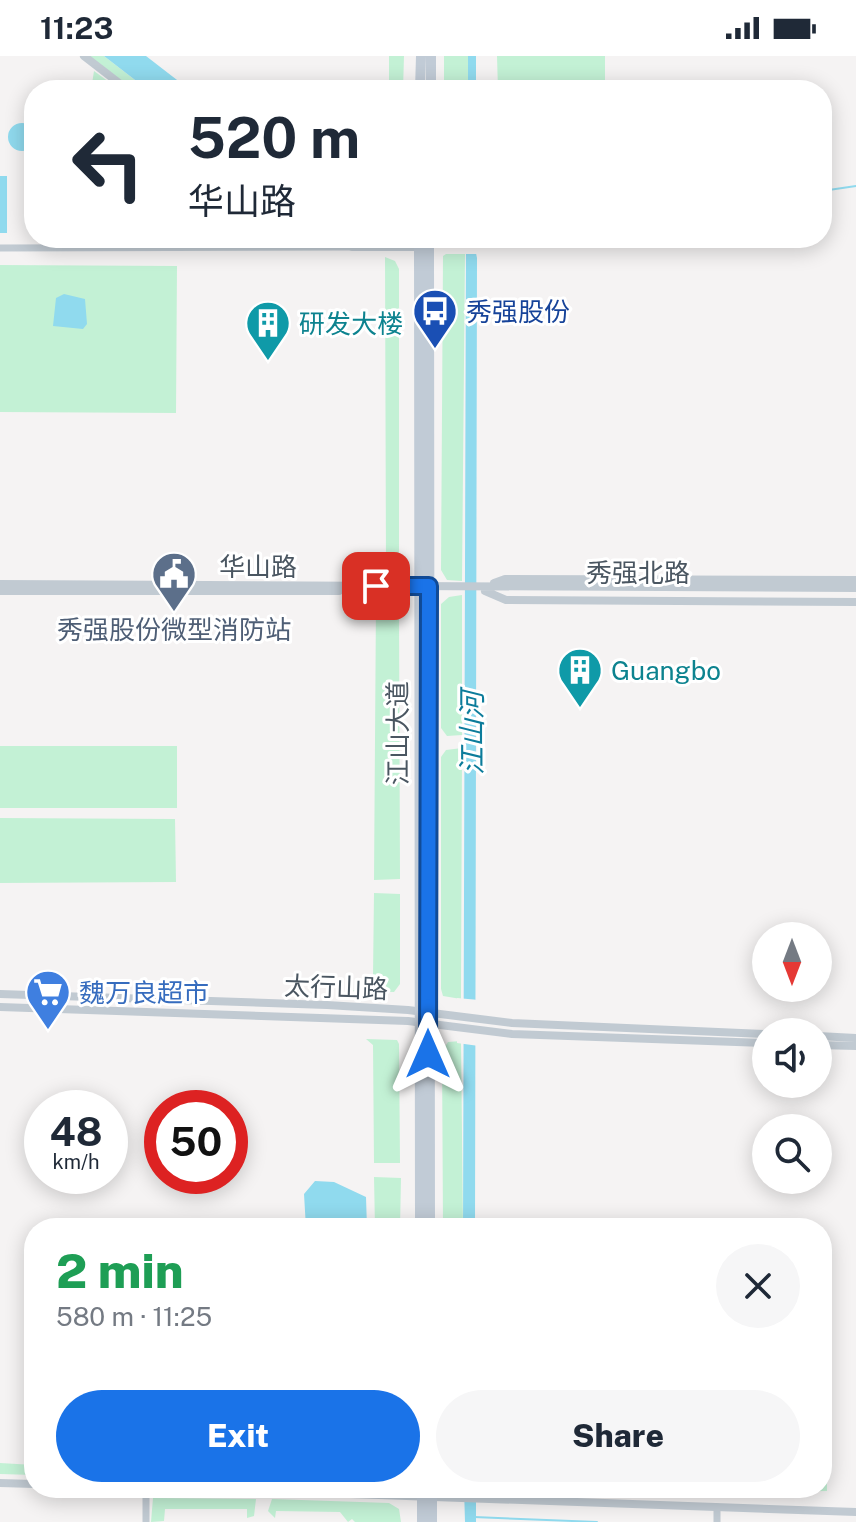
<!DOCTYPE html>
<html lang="en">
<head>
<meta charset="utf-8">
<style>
  body { margin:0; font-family:"Public Sans","Noto Sans SC",sans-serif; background:#f6f6f7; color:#1f2937; height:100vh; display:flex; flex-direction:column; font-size:30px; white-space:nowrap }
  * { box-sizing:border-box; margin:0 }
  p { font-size:26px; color:#747a83 }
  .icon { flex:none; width:44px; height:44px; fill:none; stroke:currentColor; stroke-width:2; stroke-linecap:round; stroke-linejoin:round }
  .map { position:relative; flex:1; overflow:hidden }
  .side { position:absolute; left:24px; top:1162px; width:808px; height:280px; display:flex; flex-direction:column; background:#fff; border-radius:32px; box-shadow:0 4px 20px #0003 }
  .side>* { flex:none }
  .top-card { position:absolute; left:24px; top:24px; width:808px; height:168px; border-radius:32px; box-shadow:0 4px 20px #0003; background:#fff; color:#1f2937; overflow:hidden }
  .needle { width:52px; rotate:180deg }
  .controls { position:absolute; left:752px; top:866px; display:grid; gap:16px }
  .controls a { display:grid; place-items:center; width:80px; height:80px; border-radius:50%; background:#fff; box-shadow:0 4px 20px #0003; font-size:40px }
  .speed { position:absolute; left:24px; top:1034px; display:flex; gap:16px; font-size:40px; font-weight:700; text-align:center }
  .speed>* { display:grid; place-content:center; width:104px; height:104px; border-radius:50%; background:#fff; box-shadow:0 4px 20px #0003; line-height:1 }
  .speed small { font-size:20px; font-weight:400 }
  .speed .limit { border:12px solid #d22; background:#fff; color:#111 }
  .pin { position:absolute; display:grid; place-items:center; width:68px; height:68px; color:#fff; margin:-34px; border-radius:16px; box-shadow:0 4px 12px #0006 }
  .me { position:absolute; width:88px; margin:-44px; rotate:0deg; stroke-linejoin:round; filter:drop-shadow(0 0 6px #0008) }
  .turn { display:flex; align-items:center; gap:28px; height:168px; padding:0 32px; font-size:36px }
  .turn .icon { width:104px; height:104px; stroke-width:2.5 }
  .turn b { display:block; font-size:56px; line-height:68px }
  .round { display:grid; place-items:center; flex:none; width:84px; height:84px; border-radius:42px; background:#f6f6f7 }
  .summary { display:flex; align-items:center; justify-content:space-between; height:136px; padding:0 32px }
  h1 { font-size:48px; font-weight:800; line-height:60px; color:#1e9e55 }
  .primary-button { display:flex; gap:16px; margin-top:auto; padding:16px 32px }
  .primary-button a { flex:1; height:92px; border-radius:48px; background:#1a73e8; color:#fff; font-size:32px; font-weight:800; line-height:92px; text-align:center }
  .primary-button a+a { background:#f6f6f7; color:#1f2937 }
  .status { display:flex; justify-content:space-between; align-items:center; height:56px; padding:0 40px; background:#fff; direction:ltr }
  .status svg { height:22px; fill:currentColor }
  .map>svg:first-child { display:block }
</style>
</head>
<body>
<div class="status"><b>11:23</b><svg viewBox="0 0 49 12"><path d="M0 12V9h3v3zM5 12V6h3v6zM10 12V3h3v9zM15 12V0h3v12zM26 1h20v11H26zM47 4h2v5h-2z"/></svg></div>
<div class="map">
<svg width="856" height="1466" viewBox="0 0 856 1466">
  <rect width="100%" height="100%" fill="#f5f3f3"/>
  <path fill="#c3f1d5" d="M88,0H104L148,34H133Z
    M389,0H404L403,34H389Z
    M444,0H468V34H444Z
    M497,0H605V34H498Z
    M94,15L120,34H91Z
    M156,182H327L333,186H156Z
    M446,198H465L462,525L447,524L441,514L443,200Z
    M385,201L395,205L399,213V508L386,512Z
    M0,209L177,210L176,357L0,356Z
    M462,539V679L447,680L441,672V548L449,541Z
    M376,544L394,545L399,554L400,823L374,824Z
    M0,690H177V752H0Z
    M462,692L461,943L443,940L441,933V701L446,694Z
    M0,762L175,763L176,826L0,827Z
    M374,837L400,838V928L394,936L352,935L366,930L373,920Z
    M366,983L397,984L399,988L400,1107H374L373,989Z
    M461,985L463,1172H443L442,995L448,986Z
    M374,1121L401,1122L400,1172H375Z
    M0,1407L34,1409V1419L0,1418Z
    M822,1407H827V1435L778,1436V1432H822Z
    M153,1442L256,1443L254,1460L247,1462V1453H165L164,1465L151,1466Z
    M272,1443L389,1447L399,1453L401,1466H355L352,1463L348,1466L340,1456L276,1455L275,1462L268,1455Z"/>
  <path fill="#90daee" d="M104,0H146L190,34H148Z
    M468,0H476V34H468Z
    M8 81a14 14 0 1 1 28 0a14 14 0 1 1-28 0Z
    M0,120H7V177H0Z
    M466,182H473L477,202L475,1172H463Z
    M64,238L85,243L87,268L83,273L53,270L56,242Z
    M315,1125L334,1126L366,1141L367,1172H306L304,1138Z
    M464,1432H476V1466H465Z"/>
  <path fill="#f5f3f3" d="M462,182H477L480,198H462Z
    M457,942L479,944V990L457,987Z"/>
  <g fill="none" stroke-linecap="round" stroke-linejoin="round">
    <path stroke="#90daee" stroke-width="2" d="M822,135L856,130
      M474,1461L597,1466"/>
    <path stroke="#c1cad2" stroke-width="7" d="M0,192L352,191
      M717,1451V1466
      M146,1466V1432"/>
    <path stroke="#c1cad2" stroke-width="8" d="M84,0L128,34
      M338,182L352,191H419
      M494,527L505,523L856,524
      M0,528L856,532
      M0,535H339
      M485,535L506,544L856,546
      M0,938L327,949L408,954L512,967L766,978
      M0,951L408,965L512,978L766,987
      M818,980L856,982
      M818,989L856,990
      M0,1427L34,1428
      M184,1432L856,1456"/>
    <path stroke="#c1cbd6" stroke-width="10" d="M420,34L421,0
      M431,34V0
      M419,182L420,1172
      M429,182L430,1172
      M422,1466V1432
      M432,1466V1432"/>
  </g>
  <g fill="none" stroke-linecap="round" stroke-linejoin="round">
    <g stroke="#114b97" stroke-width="20">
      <path id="route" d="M376,530H429L428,998"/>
    </g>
    <use href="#route" stroke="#1a73e8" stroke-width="14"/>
  </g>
  <defs>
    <g id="bus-pin" transform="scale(2.3)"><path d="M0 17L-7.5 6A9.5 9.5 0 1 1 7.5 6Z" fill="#1a4fb4" stroke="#fff"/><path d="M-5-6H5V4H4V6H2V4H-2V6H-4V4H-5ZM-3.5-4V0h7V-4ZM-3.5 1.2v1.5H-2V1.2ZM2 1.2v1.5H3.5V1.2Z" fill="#fff"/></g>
    <g id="building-pin" transform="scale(2.3)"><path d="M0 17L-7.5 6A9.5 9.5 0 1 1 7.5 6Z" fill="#0f9aa8" stroke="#fff"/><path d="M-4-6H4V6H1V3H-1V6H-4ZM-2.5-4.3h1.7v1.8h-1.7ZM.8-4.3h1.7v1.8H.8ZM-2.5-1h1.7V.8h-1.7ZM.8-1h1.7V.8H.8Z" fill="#fff"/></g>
    <g id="civic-pin" transform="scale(2.3)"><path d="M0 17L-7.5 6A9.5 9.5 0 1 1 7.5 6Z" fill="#5c6f8a" stroke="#fff"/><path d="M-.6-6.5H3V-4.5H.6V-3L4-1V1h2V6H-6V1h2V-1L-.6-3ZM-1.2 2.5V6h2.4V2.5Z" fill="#fff"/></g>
    <g id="supermarket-pin" transform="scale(2.3)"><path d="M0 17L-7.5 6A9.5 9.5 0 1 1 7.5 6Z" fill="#3f7fe0" stroke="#fff"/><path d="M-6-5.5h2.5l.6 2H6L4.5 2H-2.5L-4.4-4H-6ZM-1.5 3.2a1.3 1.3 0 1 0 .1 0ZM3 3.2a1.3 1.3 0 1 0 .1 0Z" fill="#fff"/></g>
  </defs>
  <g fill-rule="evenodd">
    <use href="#bus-pin" x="435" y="255"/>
    <use href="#building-pin" x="268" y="267"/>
    <use href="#civic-pin" x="174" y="518"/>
    <use href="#building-pin" x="580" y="614"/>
    <use href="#supermarket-pin" x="48" y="936"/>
  </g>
  <g text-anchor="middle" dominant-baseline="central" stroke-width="6" stroke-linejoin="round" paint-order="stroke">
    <g font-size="26" fill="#164399" stroke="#fff" text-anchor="start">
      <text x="466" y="255">秀强股份</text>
    </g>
    <g font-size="26" fill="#0d838f" stroke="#fff" text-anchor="start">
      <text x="299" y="267">研发大楼</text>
      <text x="611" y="614">Guangbo</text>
    </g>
    <g font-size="26" fill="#4a5661" stroke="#fff">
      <text x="258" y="510">华山路</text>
      <text x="638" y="516">秀强北路</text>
      <text transform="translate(397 677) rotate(-90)">江山大道</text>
      <text transform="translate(336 931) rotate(2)">太行山路</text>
    </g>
    <g font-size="26" fill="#4e5e75" stroke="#fff">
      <text x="174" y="573">秀强股份微型消防站</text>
    </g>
    <g font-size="26" fill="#366cbe" stroke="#fff" text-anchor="start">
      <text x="79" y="936">魏万良超市</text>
    </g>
    <g font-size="28" font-style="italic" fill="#0c7c9b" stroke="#fff">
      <text transform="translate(471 677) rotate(-90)">江山河</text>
    </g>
  </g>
</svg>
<div class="controls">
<a><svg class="needle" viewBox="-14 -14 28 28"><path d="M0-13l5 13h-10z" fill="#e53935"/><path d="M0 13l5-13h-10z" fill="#747a83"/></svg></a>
<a><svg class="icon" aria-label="sound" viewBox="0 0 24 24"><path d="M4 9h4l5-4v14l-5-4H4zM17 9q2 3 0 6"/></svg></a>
<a><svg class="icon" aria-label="search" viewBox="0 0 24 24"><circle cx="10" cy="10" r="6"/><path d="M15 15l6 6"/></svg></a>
</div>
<div class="speed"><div>48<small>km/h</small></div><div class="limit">50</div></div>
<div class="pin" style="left:376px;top:530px;background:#d93025"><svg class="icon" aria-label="arrive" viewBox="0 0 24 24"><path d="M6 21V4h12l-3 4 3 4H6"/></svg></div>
<svg class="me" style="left:428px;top:998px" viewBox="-20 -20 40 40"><path d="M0-17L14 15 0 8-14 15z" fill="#1a73e8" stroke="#fff" stroke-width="4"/></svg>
<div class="top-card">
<div class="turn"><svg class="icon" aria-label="left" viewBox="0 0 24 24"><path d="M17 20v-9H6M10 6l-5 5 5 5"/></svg><div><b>520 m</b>华山路</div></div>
</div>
<section class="side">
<div class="summary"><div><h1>2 min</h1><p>580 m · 11:25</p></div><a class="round"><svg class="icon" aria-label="close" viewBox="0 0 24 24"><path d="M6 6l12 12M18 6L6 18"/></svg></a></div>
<div class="primary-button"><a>Exit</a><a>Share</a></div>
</section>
</div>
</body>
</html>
